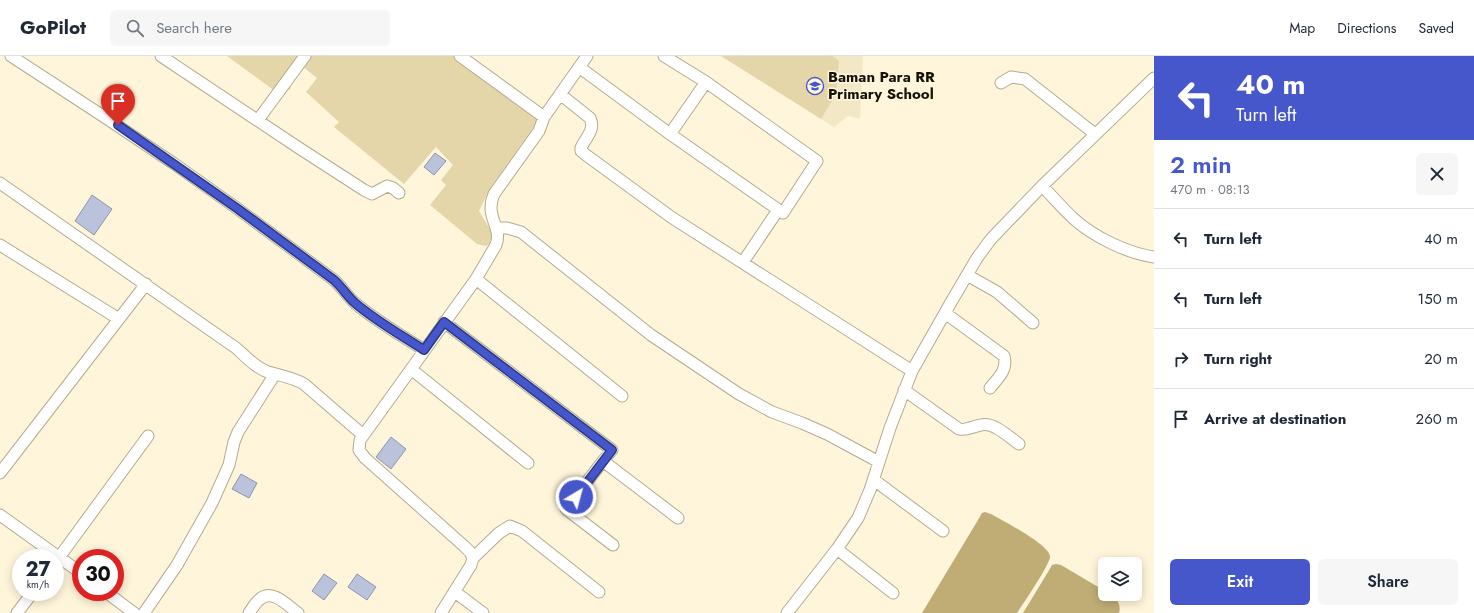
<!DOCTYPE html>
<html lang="en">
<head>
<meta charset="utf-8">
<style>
  body { margin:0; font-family:Jost,sans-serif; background:#f6f6f7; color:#1f2937; height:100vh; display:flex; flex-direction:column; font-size:15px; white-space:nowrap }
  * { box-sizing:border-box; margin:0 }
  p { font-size:13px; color:#747a83 }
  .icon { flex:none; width:22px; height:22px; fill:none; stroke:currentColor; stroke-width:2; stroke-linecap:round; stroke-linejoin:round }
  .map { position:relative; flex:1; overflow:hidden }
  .side { display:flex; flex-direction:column; background:#fff; width:320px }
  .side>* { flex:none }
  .guide { background:#4557cb; color:#fff; overflow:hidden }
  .fabs { position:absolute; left:1098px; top:501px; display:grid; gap:8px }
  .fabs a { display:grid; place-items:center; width:44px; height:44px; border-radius:6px; background:#fff; box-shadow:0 2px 10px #0003; font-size:20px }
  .speed { position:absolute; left:12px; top:493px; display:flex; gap:8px; font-size:20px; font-weight:700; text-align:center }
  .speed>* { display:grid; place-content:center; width:52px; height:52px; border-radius:50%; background:#fff; box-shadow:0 2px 10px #0003; line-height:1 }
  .speed small { font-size:10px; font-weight:400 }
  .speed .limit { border:6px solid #d22; background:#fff; color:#111 }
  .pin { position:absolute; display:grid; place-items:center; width:34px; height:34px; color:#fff; margin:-41px -17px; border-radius:50% 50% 50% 0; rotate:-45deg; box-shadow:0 0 4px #0007 }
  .pin .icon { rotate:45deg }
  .me { position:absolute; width:44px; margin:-22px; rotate:37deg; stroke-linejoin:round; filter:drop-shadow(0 0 3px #0008) }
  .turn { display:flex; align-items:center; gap:14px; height:84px; padding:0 16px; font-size:18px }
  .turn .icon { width:52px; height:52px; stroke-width:2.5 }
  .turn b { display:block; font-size:28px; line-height:34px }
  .round { display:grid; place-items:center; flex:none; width:42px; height:42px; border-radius:6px; background:#f6f6f7 }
  .head { display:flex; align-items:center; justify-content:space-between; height:68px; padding:0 16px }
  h1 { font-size:24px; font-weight:600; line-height:30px; color:#4557cb }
  .primary-button { display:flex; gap:8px; margin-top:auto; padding:8px 16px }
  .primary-button a { flex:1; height:46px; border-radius:6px; background:#4557cb; color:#fff; font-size:16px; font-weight:600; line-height:46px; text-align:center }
  .primary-button a+a { background:#f6f6f7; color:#1f2937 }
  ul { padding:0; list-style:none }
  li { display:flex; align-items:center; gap:12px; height:60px; padding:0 16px; border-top:1px solid #e0e1e3 }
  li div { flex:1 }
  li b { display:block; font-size:15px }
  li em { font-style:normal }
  header { display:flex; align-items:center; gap:24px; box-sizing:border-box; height:56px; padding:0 20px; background:#fff; border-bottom:1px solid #e0e1e3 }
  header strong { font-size:19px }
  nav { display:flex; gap:22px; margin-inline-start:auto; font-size:14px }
  .search { width:280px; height:36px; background:#f6f6f7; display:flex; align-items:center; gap:10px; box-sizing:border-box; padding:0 14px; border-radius:6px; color:#747a83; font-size:15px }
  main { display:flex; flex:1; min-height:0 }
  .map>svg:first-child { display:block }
</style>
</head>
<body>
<header>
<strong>GoPilot</strong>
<div class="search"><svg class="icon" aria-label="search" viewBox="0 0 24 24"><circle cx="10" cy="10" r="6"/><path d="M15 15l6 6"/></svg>Search here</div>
<nav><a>Map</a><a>Directions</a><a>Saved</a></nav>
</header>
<main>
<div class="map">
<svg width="1154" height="557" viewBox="0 0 1154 557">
  <rect width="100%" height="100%" fill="#fef5da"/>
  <path fill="#f3e8c6" d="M721,0H863L860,63L848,60L834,71Z"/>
  <path fill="#e4d6a9" d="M227,0H456L538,61L536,68L491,131L479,155L493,178L490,187L486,190L477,188L430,149L446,129L441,124L453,109L436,91L404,128L334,71L339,66L306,36L317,22L302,10L292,24L290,34L286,32L279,38Z
    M721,0H833L839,5L836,38L821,63Z"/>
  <path fill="#bfad75" d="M985,456L991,458C1001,464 1051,489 1050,501C1050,508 1023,548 1017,557H922L978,464L982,457Z
    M1056,508L1061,509L1105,535V538C1115,538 1122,548 1119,557H1023L1048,516L1052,509Z"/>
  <path fill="#bbc3dc" stroke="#8d94ad" d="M435,97L446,105L434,119L424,111Z
    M92,139L112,153L94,179L75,165Z
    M391,381L406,393L391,413L376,401Z
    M241,418L257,427L249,442L232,433Z
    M324,518L337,527L324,544L312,535Z
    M357,518L376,531L367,544L348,531Z"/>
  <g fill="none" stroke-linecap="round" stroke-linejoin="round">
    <g stroke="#b3ab91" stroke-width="13">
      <path id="street" d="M11,0L106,62L173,107L238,153L334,224C342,231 347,240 355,247C376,265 401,279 424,294
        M161,0L299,92L364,134L372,138L387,130L393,132L399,137
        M460,0L544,61
        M579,11L670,78L783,157L817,105L706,26L664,0
        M1001,27L1011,21L1025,23L1095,78
        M560,38L590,62C596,74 585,82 581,92V95L586,99L671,161L912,315
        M258,64L305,0
        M670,78L706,26
        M0,127L236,292C246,301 256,312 268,316C281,320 292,321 304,328L363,379
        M1042,130C1053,141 1063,153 1074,163C1094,181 1127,197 1154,201
        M497,172H507L521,176L651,279L739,338L772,356L802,367L827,378L879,406
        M0,189L119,263
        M743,206L778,154
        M967,219L997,236L1033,267
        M476,223L622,340
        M945,257L1004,300C1008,314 998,322 990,332
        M444,266L612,394L603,405L678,462
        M411,313L528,407
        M904,334L959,373C967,375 973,370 981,369C994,366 1009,381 1019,388
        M603,405L566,453L613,489
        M0,417L146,228
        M874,424L943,475
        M0,459L81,517
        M837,493L893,537
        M473,502L499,477L510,470L522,475L599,536
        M55,507L148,380
        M106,536L134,557
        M455,536L483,557
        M17,557L33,536
        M144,557L177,509L212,447L229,409L234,386L238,376L275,318
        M249,557C252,553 255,547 259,544C271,531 288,550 298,557
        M441,557L471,509L473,502L470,496L464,490L365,402L359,394L360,384L476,223L496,189C503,171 484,161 494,138L539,75L544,61L587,0
        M787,557L837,493L858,462L870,434L890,372L912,315L950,248L977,202L991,183L1042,130L1154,22"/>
    </g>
    <use href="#street" stroke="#fff" stroke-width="11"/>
  </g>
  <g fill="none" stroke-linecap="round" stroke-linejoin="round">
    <g stroke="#2d3984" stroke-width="10">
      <path id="route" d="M118,69L238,153L334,224C342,231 347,240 355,247C376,265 401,279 424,294L444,266L612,394L576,441"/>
    </g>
    <use href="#route" stroke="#4557cb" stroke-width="7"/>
  </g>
  <defs>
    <g id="school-ring" transform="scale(0.9)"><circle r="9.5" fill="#fef5da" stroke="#4557cb" stroke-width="1.5"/><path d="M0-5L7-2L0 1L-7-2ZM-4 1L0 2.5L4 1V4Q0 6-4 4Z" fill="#4557cb"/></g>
  </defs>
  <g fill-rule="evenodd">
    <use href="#school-ring" x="815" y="30"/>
  </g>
  <g text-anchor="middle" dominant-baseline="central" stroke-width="3" stroke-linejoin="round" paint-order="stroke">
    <g font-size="15" font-weight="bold" fill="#151209" stroke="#fef5da" text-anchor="start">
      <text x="828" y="21">Baman Para RR<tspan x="828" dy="17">Primary School</tspan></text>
    </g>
  </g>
</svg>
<div class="fabs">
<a><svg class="icon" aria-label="layers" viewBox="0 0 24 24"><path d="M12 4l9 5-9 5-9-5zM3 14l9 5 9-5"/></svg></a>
</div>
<div class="speed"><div>27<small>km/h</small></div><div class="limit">30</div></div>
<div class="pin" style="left:118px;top:69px;background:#d93025"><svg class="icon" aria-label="arrive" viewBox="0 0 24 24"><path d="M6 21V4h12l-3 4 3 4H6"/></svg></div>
<svg class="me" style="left:576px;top:441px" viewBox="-20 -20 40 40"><circle r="17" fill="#4557cb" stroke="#fff" stroke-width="3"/><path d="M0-11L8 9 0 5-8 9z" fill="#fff"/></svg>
</div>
<section class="side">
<div class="guide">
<div class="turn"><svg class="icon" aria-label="left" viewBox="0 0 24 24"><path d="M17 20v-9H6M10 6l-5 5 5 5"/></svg><div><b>40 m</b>Turn left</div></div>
</div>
<div class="head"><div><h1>2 min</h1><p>470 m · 08:13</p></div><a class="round"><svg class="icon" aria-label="close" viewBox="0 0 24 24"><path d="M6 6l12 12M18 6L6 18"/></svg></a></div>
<ul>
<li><svg class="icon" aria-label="left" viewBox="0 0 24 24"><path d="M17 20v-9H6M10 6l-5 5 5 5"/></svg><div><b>Turn left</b></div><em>40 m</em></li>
<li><svg class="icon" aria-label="left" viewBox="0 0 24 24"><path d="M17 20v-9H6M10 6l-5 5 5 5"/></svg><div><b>Turn left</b></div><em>150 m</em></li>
<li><svg class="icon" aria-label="right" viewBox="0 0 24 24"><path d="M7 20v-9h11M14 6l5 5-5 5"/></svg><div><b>Turn right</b></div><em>20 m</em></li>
<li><svg class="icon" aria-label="arrive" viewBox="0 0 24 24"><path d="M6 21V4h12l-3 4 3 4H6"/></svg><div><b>Arrive at destination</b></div><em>260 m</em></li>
</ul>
<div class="primary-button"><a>Exit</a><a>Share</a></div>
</section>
</main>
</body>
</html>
